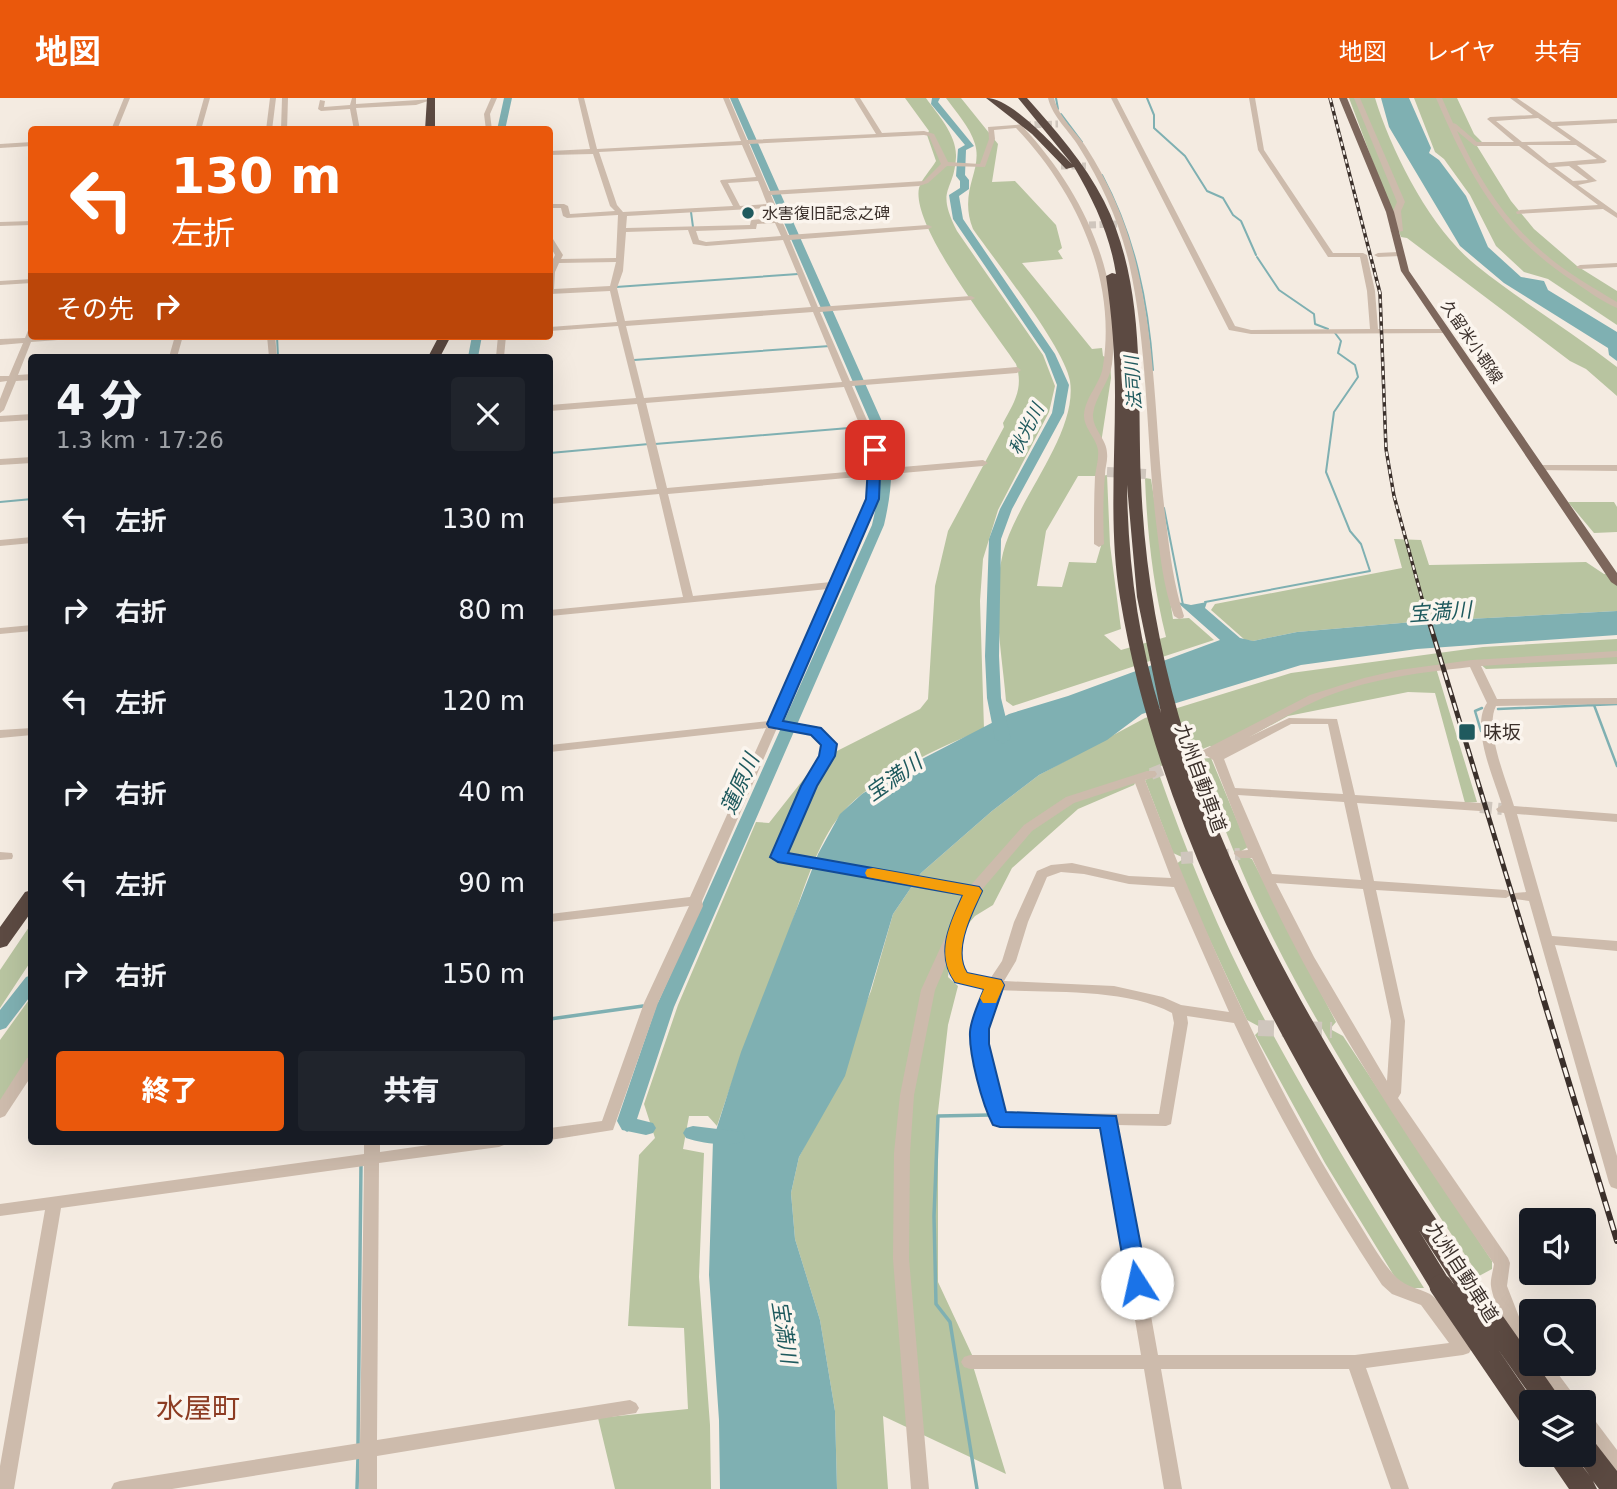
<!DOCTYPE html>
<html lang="ja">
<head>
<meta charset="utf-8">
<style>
  body { margin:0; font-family:"DejaVu Sans","Noto Sans JP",sans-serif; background:#20242c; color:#f1f3f6; height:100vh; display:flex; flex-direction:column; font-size:26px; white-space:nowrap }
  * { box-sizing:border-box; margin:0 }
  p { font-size:23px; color:#9ea1a6 }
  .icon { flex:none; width:38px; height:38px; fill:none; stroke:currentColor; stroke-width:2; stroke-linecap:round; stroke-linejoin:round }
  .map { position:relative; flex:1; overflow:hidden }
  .drawer { position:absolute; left:28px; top:256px; width:525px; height:791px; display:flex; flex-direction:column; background:#171b24; border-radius:7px; box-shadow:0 7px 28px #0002 }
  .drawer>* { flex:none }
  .hud { position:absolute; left:28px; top:28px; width:525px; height:214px; border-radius:7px; box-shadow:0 7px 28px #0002; background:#ea580c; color:#fff; overflow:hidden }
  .tools { position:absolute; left:1519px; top:1110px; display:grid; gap:14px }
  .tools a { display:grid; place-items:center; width:77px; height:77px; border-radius:7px; background:#171b24; box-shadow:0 7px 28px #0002; font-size:35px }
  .pin { position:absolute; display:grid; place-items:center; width:60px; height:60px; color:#fff; margin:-30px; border-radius:14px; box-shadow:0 4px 10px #0006 }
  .me { position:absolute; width:77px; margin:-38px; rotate:350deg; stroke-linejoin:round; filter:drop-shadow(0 0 5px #0008) }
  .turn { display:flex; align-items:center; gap:24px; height:147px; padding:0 28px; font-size:32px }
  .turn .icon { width:91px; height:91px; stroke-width:2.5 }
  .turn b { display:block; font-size:49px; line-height:60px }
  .then { display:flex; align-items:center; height:66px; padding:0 28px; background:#0003; gap:14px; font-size:26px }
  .round { display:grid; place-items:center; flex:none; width:74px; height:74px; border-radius:7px; background:#20242c }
  .summary { display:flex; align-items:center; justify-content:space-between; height:119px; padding:0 28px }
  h1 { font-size:42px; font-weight:800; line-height:52px }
  .action { display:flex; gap:14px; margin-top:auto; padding:14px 28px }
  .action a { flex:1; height:80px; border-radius:7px; background:#ea580c; color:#fff; font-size:28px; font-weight:800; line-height:80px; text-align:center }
  .action a+a { background:#20242c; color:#f1f3f6 }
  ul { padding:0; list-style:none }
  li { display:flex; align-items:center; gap:21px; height:91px; padding:0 28px }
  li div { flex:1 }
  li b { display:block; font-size:26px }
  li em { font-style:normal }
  header { display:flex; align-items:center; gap:42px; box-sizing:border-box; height:98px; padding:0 35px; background:#ea580c; color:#fff }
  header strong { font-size:33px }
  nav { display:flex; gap:38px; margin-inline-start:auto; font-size:24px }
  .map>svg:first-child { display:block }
</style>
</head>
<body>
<header>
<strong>地図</strong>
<nav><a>地図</a><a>レイヤ</a><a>共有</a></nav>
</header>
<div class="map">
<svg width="1617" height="1391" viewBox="0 0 1617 1391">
  <rect width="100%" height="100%" fill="#f4ebe1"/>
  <path fill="#b8c4a0" d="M905,0H926C938,17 957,37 956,59C954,96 935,89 957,133L1043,257L1055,288L1049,314L998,412L983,461L980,503L984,631C939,650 874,678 842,715C816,745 801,800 788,837C764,901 738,963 717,1028L708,1018H689L683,1051L704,1055L699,1179L710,1327L711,1391H615L598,1320L688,1311L684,1230L628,1228L639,1057L655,1040L644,1006L678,907L756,724L769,725L821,659L835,654L920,611L928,601L935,488L948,433L1004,329L1003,325C1014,305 1024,290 1016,266C993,231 911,129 919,90C922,80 931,72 936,63L927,37L929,33Z
    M946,0H961L998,46L992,84L1015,83L1056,127L1062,150L1058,153L1063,161L1022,165L1092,251L1102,250L1103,258L1110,261L1111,280L1096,378H1078L1046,433L1037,488L1062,489L1069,464L1096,465L1101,448V378L1107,377L1110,447L1121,531L1104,537L1121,552L1166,539C1153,487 1147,433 1145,380L1151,381L1173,521L1189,520L1214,542L1013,608L1006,603C1002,555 991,502 1003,455C1016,402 1078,336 1070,283C1064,249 996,164 973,131C958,93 983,73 975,46C970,29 956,14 946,0Z
    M1349,0H1375C1392,55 1431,132 1477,168C1522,204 1572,234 1617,269V298L1586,271L1570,263L1407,140L1401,139Z
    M1414,0H1457L1474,36L1483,45L1477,48L1511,103L1534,131L1577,168L1617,193V227L1548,181L1524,174L1496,148L1470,97L1444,61L1435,54Z
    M1568,404H1614L1617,409V434L1594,435Z
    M1394,441L1421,442L1429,467L1586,464L1604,476L1617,475V513L1449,522L1427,520L1413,524L1297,534L1253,543L1245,542L1211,512L1215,506L1402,470Z
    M1617,541V566L1486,571L1479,565L1436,570L1477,704L1465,705L1435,595L1408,594L1288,618L1221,654L1210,648L1139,677L1134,687L1078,711L1012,770L993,807L975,818L952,845L948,879L958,888L948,927L938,1014V1184L973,1259V1268L1006,1376L883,1318L888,1391H837L835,1313L820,1222L795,1141L791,1095L799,1059L815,1028L871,893L893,816L921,775L992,713L1039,677L1145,620L1291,575L1483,549Z
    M1211,660L1248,749L1238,755L1252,761L1336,924L1330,931L1343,938L1492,1163V1171L1479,1178C1407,1069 1333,959 1274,842C1244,783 1221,722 1198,661Z
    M1159,676C1187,755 1219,836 1259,911C1310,1006 1366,1098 1424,1190H1410L1396,1181L1325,1065L1255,937L1262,930L1247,922L1175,767L1184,760L1173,755L1145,682Z
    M31,826V863L0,910V872Z
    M31,899V959L0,1007V942Z"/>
  <path fill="#7fb0b2" d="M1381,0H1409L1431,50L1429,55L1439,62L1466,98L1488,149L1521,179L1544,183L1548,192L1617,234V263L1609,257L1608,250L1504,185L1460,148L1389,29Z
    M1177,504L1191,507L1207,504L1205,510L1240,540L1253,543L1297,534L1413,524L1427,520L1449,522L1617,513V537L1417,551L1301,567L1173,606L1142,616L1107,642L1039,677L992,713L921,775L893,816L845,978L799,1059L791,1095L795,1141L820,1222L835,1313L837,1391H720L719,1322L709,1177L713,1042L741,954L818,756L840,716L862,696L893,676L1009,616L1068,598L1220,542Z"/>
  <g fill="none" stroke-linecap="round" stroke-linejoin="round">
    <path stroke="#7fb0b2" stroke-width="2" d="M1056,0L1058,11
      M1147,0L1154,17V30L1185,58L1207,93L1223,100L1233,117L1241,123L1256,157
      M1061,16L1082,44
      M1102,77C1135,139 1148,203 1153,272
      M691,114L693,129
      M1257,159L1279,192L1314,216L1315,226L1328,231
      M616,189L798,176
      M277,238L278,259
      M634,262L830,248
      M655,346L861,329
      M550,355L649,346
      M0,404L32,401
      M1164,410L1183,507
      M1205,504L1370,473L1361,446L1350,433L1326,374L1334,314L1358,279L1355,267L1338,255L1341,243L1335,235"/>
    <path stroke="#7fb0b2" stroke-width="2.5" d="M1617,606L1594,607L1617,668
      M1498,611L1594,607
      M1481,633L1475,613L1482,610"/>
    <path stroke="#7fb0b2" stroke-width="3.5" d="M657,907L665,909
      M550,921L643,908
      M627,1032L629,1027
      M358,1347L361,1066
      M357,1391L358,1359
      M977,1391L950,1224L936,1206L934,1118L938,1018L990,1017"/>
    <path fill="#7fb0b2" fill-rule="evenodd" d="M504,0H512L505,32H497Z
      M730,0H738L884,328C895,362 892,392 884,427L674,909L637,1021L653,1025L656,1030L653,1035L646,1037L622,1032L617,1023L656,909L872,427C880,393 883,362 872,328Z
      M932,0H940L938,4L974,48L966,52L965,77L969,82V91L959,98L963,121L1055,256L1069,287L1064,315L1012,411L1001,441L999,558L1001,600L1011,641L1003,646L995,641L987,600L985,558L989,441L1000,411L1052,315L1057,287L1045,256L953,121L949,97L960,90V83L956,78L958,51L965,47L931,6Z
      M472,238H482L478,259H468Z
      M32,877V896L6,930L0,932V912L26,879Z
      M693,1028L742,1034L745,1039L742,1044C727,1049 701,1045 686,1040L683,1035L686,1030Z"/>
    <path stroke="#cfc6bd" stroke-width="7" stroke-dasharray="7 3.5" stroke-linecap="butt" d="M1024,27L1058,26
      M1061,68H1086
      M1089,127L1117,126"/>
    <path stroke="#cfc6bd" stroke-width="10" stroke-dasharray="10 4.5" stroke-linecap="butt" d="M1107,374L1147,376"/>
    <path stroke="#cfc6bd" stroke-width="12" stroke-dasharray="12 6" stroke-linecap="butt" d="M1151,676L1202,656
      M1480,709L1502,711
      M1181,760L1240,756"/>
    <path stroke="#cfc6bd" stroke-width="16" stroke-dasharray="16 8" stroke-linecap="butt" d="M1258,930L1332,932"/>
    <path fill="#cdbbac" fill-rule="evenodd" d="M124,0H130L117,32H111Z
      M204,0H210L201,32H195Z
      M270,0H276L272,32H266Z
      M282,0H288L287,32H281Z
      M352,0H356V6L434,1L416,7L356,10L360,32H354L350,11L321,13L318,11L320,2L325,3L324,9L350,7Z
      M491,0H497L490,16L492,32H486L484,16Z
      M578,0H584L597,51L741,43L723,0H729L747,42L876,36L854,0H860L882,35L924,33L934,36L948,64L980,66L989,41L988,29L1026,26V28L1023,29C1082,92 1123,177 1112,266C1110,284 1095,298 1093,316C1092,331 1107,341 1107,355C1108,363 1105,369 1105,377C1103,399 1103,423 1104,446L1099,449L1094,446V437C1094,418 1094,398 1095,378C1096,370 1099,361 1098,352C1096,339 1084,331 1084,317C1085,299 1101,285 1103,268C1117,179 1075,92 1016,30L994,32L995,41L985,69L947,68L928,85L919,88L771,97L788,137L928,127L932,129L928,131L790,142L818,209L971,198L975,200L971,202L820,214L850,283L1017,269L1021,272L1017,275L852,288L880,352L879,371L983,362L988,365L983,368L879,377L878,401L780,624L819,632L835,646L833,658L815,688L786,756L970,788L1024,727L1066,699L1147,673H1155L1157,676L1155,679L1145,682C1204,835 1268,981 1355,1119C1366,1136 1383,1167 1397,1180C1407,1189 1418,1190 1430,1196C1438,1200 1467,1240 1472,1250L1469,1255L1463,1257L1366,1270L1409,1391H1391L1349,1271H1161L1182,1391H1164L1144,1271H970L964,1269L961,1264L964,1259L970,1257H1141L1102,1027H1000L995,1025L973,946L972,931L986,890L956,883L947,869V864L935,892L914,997L910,1055L909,1161L929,1391H911L893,1161L894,1055L900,997L921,892L965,796L773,762L772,759L803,688L821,658L823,647L811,637L777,630L702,803L703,808L658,905L613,1032L550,1042V1030L602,1023L644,905L689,808L550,824V816L690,799L766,630L550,654V647L769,623L828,491L550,518V512L683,499L659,396L550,406V400L657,391L637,306L550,313V307L636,300L618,228L550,233V229L617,224L610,193L550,196V169L551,165H550V161H553L555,157L550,148V141H553L563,157L561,161L616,160L618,117L567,120L563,118L561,110H550V106H564L568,108L570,116L615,113L610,108L593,56L550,57V53L590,51ZM924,37L929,38L941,66L924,83L769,93L749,46ZM742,47L756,79L721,82L720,83L733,108L623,114L617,107L599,54ZM758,83L767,106L740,108L728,85ZM769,110L773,120L751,122L750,127L626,130L627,118ZM775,125L781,138L706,144L699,142L696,133L753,131H756L757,126ZM688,132L693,146L706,148L783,142L811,209L625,223L617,190L623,173L626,134ZM616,164L610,188L554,191L555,174L559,165ZM813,214L842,284L644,300L626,228ZM844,289L870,352L869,372L667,390L646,305ZM869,378L868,401L831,484L693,498L668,396ZM1135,685L1171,780L1129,778L1072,765L1051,767L1037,773L1014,824L1002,863L990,881L966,876L961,869L962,831L979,795L1032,733L1074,705ZM1061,774L1084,776L1129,786L1174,789L1229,914L1181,907L1163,899L1114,888L1004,883L1016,863L1028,824L1047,779ZM999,892C1051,895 1126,890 1172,915L1174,925L1159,1016L1006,1015L987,946L986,931ZM1187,918L1234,925C1276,1016 1327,1103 1382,1187L1392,1196L1421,1207L1449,1245L1355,1257H1158L1117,1027L1166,1028L1171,1026L1188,925Z
      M1048,0H1054C1059,20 1075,32 1086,49C1109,85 1126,123 1136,165C1157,250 1155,338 1166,424C1170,456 1174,488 1184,518L1183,520L1179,521L1174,518C1163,488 1160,456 1156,424C1146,338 1148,250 1129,165C1119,123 1102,86 1079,49C1069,32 1053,20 1048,0Z
      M1111,0H1117L1235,228L1251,232L1370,231L1367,193L1360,159H1328L1258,52L1249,0H1255L1264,52L1333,155H1363L1367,157L1375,193L1378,231H1448V235L1251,236L1229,232Z
      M1354,0H1360L1405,104L1401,113L1403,133L1394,135L1390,133L1396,130L1393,113L1397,104Z
      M1436,0H1442L1453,25L1456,26L1477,44H1514L1487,21L1490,19L1533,17L1510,0H1517L1552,24L1617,21V25L1557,28L1607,63L1604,65L1577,67L1597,83L1578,87L1617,115V120L1603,111L1517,116L1516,114L1520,112L1598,107L1519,48H1475L1457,33C1478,80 1505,123 1545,156C1567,175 1592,189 1617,204V210C1603,204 1589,194 1576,185C1501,137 1470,79 1436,0ZM1538,20L1571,43L1522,44L1496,23ZM1527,47H1576L1597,61L1549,65ZM1569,68L1588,82L1573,83L1554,69Z
      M32,44V48L0,50V46Z
      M32,123V127L0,128V124Z
      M1398,154H1401V158L1378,159L1374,157L1378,155Z
      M1617,165V169L1580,171L1576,169L1580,167Z
      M32,181V185L0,187V183Z
      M29,230H32V238L33,239L89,238L85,240L31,244L18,277L32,276V282L16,283L4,312L0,315V301L7,283L0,284V278H9L23,245L0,247V241L25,240Z
      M175,238H183L177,259H169Z
      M267,238H275L277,259H269Z
      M498,238H506L504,259H496Z
      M32,316V322L0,324V318Z
      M32,359V365L0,367V361Z
      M1539,367H1617V373L1536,372L1534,370Z
      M32,439V445L0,448V442Z
      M32,527V533L0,536V530Z
      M1617,553V559L1481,568L1497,601L1617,600V606L1496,608C1484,631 1507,684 1514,708L1617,716V724L1517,716L1552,838L1617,843V853L1555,847L1617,1058V1091L1611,1089L1609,1085L1529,803L1515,801L1513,798L1515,795L1526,794L1504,715L1498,714L1496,711L1502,707C1494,681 1470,628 1487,605L1470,569C1418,575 1364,581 1316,603C1293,613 1272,627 1249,639L1289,620L1337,621L1355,697L1480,705L1486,709L1480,713L1357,705L1374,783L1506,792L1513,796L1506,800L1376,792L1405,923L1401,995L1398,1000L1508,1160L1510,1165L1507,1188L1523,1229L1531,1240V1260C1515,1255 1493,1205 1491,1188C1490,1182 1493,1173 1494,1166C1404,1036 1316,904 1252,760H1240L1234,756L1235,753L1248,752L1213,662L1207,658L1198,659L1196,656L1310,597L1364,580L1399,572L1472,562ZM1291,626H1328L1343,696L1235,690L1224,661ZM1238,697L1344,704L1361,782L1272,776ZM1276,785L1363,791L1391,923L1387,983L1314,859Z
      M32,630V637L0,640V632Z
      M0,754L12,755L13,758L12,761L0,762Z
      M32,959V977L5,1018L0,1020V1002L27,960Z
      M364,1043H380V1054L456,1043H507L504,1047L499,1049L379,1065L377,1342L630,1302L636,1305L639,1310L636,1315L377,1358V1391H359V1361L172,1391H111L114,1385L120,1383L360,1345L364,1068L61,1110L14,1391H0V1368L45,1112L0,1118V1106L364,1056Z
      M1532,1265H1550L1579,1304H1559Z
      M1584,1314L1590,1316L1617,1352V1374L1611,1372L1584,1336Z"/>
    <path fill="#7d675c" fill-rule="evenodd" d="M1339,0H1347L1394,114L1409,173L1617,475V488L1611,484L1401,173L1386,114Z"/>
    <path fill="#5c4a42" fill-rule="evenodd" d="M427,0H435V32H425Z
      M986,0C1012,0 1053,47 1072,66L1018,0H1027C1056,33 1084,64 1104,103C1147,188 1137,291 1141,383C1144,463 1157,542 1179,619C1238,823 1357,1002 1473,1177L1477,1184L1473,1191L1465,1194L1457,1191L1418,1131L1453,1188L1449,1195L1441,1198L1433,1195C1301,977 1163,756 1120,500C1109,434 1115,365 1115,298C1115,258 1112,218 1106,178L1112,175L1116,176C1110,137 1094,103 1074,69L1066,71L1032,36ZM1127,387L1137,499L1161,615C1138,541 1128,465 1127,387Z
      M439,238H451L440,259H428Z
      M32,792V813L7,848L0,850V829L25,794Z
      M1584,1339L1593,1342L1617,1373V1391H1599L1593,1383L1597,1391H1569L1545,1356H1573L1590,1378L1574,1356H1584Z"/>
    <g stroke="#3b302b" stroke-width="3.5">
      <path id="rail-far2" d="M1330,0L1380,195L1386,351L1394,398L1426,515"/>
    </g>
    <g stroke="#3b302b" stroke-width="5">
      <path id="rail-far1" d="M1426,513L1542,895"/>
    </g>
    <g stroke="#3b302b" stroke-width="6">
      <path id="rail" d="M1541,893L1617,1143"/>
    </g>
    <use href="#rail-far2" stroke="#fbf5ee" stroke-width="2" stroke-dasharray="4.5" stroke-linecap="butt"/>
    <use href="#rail-far1" stroke="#fbf5ee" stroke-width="2.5" stroke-dasharray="8" stroke-linecap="butt"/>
    <use href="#rail" stroke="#fbf5ee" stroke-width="3.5" stroke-dasharray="10" stroke-linecap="butt"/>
    <path stroke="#5c4a42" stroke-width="23" d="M1465,1184L1549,1304
      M1441,1188L1531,1320"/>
  </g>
  <path fill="#1a73e8" stroke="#114b97" stroke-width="2" d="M875,349L881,352L879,401L783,623L821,630L837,646L835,658L817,688L788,755L979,789L982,793C972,815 952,852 967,875L1001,882L1004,887L989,931V946L1006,1014L1116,1018L1148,1185L1145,1191L1137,1194L1130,1191L1127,1185L1100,1030L1000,1029L993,1027C982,1006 969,957 970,934C971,920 979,904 984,891L955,884C935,855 950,826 963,797L778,764L770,759L801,688L819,658L821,647L811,637L769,629L767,626L866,401L869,352Z"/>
  <path fill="#f59e0b" d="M873,770L979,789L982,793C972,815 952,852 967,875L1001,882L1004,887L996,905H983L980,900L984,891L955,884C935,855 950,826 963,797L867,779L865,775L867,771Z"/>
  <g fill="#1f5a5e" stroke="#fbf5ee" stroke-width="2.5">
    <circle cx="748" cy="115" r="7"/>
    <rect x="1458" y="625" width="18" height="18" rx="3.5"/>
  </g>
  <g text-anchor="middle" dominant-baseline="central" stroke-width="7" stroke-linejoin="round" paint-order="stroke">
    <g font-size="16" fill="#3b302b" stroke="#fbf5ee" text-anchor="start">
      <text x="762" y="115">水害復旧記念之碑</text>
    </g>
    <g font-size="16" fill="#3b302b" stroke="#fbf5ee">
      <text transform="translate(1472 244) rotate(56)">久留米小郡線</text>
    </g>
    <g font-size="18" font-style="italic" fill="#1f5a5e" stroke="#fbf5ee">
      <text transform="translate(1133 285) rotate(-94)">法司川</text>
      <text transform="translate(1026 331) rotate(-63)">秋光川</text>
    </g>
    <g font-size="19" fill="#3b302b" stroke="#fbf5ee" text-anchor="start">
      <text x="1483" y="634">味坂</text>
    </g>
    <g font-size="19" fill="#3b302b" stroke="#fbf5ee">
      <text transform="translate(1201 680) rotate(70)">九州自動車道</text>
      <text transform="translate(1463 1174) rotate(57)">九州自動車道</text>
    </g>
    <g font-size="21" font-style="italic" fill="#1f5a5e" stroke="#fbf5ee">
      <text transform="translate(1440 514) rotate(-4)">宝満川</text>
      <text transform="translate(894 680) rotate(-35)">宝満川</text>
      <text transform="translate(740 686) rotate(-66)">蓮原川</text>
      <text transform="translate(784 1234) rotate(81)">宝満川</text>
    </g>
    <g font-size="28" fill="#8c3b22" stroke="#fbf5ee">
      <text x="198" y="1310">水屋町</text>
    </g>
  </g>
</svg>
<div class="tools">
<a><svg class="icon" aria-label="sound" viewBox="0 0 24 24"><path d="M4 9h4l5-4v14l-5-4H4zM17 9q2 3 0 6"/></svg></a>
<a><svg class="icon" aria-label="search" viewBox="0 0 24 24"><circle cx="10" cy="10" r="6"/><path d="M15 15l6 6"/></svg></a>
<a><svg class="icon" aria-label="layers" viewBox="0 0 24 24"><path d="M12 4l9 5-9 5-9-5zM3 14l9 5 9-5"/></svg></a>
</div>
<div class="pin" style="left:875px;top:352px;background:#d93025"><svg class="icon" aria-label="arrive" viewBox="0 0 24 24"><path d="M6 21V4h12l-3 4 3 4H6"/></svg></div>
<svg class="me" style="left:1137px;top:1185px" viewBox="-20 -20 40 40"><circle r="19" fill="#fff"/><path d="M0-13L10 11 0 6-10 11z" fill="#1a73e8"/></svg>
<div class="hud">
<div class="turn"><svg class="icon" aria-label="left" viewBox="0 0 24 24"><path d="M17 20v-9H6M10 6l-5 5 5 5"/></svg><div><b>130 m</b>左折</div></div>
<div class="then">その先<svg class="icon" aria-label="right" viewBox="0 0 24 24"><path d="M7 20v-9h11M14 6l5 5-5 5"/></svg></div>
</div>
<section class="drawer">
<div class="summary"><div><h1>4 分</h1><p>1.3 km · 17:26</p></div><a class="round"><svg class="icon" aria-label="close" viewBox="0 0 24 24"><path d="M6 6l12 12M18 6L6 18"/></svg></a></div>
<ul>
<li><svg class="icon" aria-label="left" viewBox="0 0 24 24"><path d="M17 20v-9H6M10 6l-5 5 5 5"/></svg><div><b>左折</b></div><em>130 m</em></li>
<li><svg class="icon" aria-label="right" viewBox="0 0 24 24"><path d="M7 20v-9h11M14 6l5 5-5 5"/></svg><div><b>右折</b></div><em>80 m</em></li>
<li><svg class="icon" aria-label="left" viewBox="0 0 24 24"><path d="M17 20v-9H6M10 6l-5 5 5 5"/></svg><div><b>左折</b></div><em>120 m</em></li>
<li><svg class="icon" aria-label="right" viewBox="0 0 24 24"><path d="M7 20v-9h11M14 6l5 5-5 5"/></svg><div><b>右折</b></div><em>40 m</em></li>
<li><svg class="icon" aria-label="left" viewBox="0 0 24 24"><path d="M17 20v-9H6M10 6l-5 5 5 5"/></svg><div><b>左折</b></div><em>90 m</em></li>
<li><svg class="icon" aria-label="right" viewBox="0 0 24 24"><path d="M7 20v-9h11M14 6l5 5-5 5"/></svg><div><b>右折</b></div><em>150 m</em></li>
</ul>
<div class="action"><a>終了</a><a>共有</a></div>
</section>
</div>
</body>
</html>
